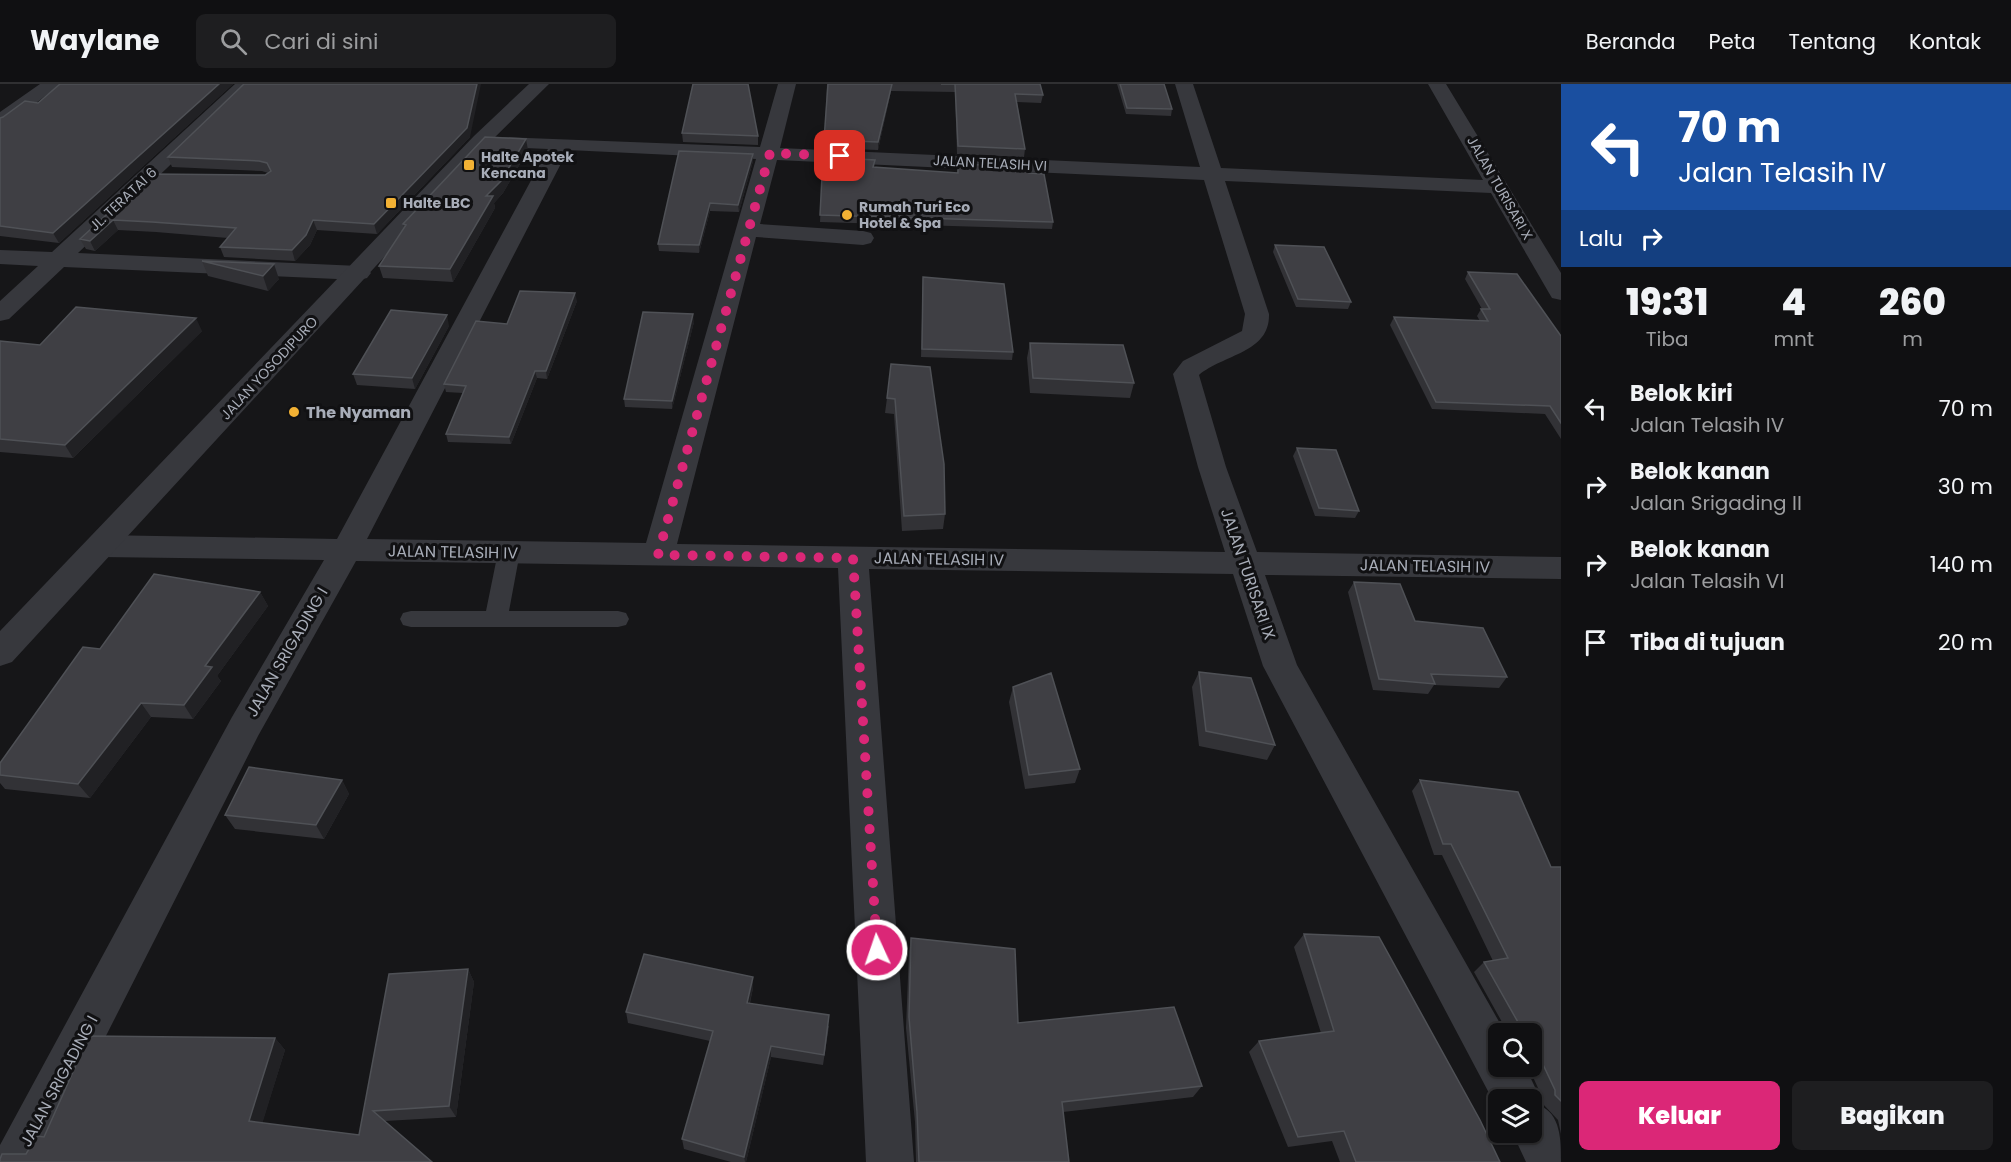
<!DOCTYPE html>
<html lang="id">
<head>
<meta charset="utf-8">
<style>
  body { margin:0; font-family:Poppins,sans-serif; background:#1e1e20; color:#f1f3f6; height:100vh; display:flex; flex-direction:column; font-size:22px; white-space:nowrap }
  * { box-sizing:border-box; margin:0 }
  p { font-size:20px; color:#9c9d9f }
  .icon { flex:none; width:33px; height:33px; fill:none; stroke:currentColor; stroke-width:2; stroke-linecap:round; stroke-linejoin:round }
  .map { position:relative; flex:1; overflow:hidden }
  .drawer { display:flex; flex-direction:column; background:#101012; width:450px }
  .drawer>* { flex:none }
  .guide { background:#1a4fa0; color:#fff; overflow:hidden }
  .fabs { position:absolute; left:1488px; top:939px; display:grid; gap:12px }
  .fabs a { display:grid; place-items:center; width:54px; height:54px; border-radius:9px; background:#101012; box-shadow:0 2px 4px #0004,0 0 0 2px #303032; font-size:30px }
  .pin { position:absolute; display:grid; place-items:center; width:51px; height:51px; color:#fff; margin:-26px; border-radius:12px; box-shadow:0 3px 9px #0006 }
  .me { position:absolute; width:66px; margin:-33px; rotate:357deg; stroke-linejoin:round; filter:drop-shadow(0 0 4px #0008) }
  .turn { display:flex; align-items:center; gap:21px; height:126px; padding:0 18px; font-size:27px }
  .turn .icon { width:78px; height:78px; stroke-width:2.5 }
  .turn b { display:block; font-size:42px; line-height:51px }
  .then { display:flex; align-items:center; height:57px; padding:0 18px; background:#0003; gap:12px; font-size:22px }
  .eta { display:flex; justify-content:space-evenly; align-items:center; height:102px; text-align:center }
  .eta b { font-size:36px; font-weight:800; line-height:42px }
  .cta { display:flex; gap:12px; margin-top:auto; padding:12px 18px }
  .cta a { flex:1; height:69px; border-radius:9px; background:#db2777; color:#fff; font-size:24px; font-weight:800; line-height:69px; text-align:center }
  .cta a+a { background:#1e1e20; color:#f1f3f6 }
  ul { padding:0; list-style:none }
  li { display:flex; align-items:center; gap:18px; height:78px; padding:0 18px }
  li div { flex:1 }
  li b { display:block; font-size:22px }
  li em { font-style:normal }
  header { display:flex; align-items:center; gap:36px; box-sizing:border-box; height:84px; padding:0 30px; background:#101012; border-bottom:2px solid #303032 }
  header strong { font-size:28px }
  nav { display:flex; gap:33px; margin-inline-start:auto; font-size:21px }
  .search { width:420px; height:54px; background:#1e1e20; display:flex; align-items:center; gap:15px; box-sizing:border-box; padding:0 21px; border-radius:9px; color:#9c9d9f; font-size:22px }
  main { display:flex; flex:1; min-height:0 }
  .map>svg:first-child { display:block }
</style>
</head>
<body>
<header>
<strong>Waylane</strong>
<div class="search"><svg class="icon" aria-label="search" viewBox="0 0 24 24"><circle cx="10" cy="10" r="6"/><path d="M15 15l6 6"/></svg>Cari di sini</div>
<nav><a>Beranda</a><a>Peta</a><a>Tentang</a><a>Kontak</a></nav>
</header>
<main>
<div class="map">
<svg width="1561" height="1078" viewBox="0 0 1561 1078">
  <rect width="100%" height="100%" fill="#161618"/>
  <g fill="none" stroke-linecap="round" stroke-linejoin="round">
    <path fill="#37383d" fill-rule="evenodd" d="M509,461L516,463L520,468L509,527H618L626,529L629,535L626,541L618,543H411L403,541L400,535L403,529L411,527H486L498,468L502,463Z"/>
    <path fill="#37383d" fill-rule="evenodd" d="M40,0H61L7,41L0,43V28Z
      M235,0H255L78,169L359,182L367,184L371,189L367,194L359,196L64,183L9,235L0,237V217L38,182L0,180V166L52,168Z
      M778,0H796L780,64L1200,83L1175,0H1193L1221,84L1483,96L1428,0H1446L1561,189V216L1552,214L1549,209L1491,109L1225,97L1269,230C1270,269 1224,270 1199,291L1226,383L1257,468L1561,473V495L1265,491L1297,581L1506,950H1498V982H1525L1541,1016L1539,1021C1561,1030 1561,1056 1561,1078H1526L1512,1048H1532V1016H1498V1026L1263,582L1233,490L869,485L914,1078H866L838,484L356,477L258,652L42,1078H0V1061L232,633L324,476L101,473L90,470L86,462L90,454L101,451L337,455L548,65L482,62L475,60L472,56L475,52L760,63ZM568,66L756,75L646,459L367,455ZM777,76L1204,96L1245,230L1242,247L1183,277L1173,290L1198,383L1225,468L677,460L756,153L863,161L871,159L874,154L871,149L863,147L760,140Z"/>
    <path fill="#37383d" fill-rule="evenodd" d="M529,0H549L488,60L12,578L0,582V547L474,52Z"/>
  </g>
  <path fill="#323236" d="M60,0H233L59,159L0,152V34L38,19Z
    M827,0H1040L1043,11L1041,19L1017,18L1025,65L1024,73L957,70L955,8L891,7L878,66L824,64Z
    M1117,0H1164L1172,25L1171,32L1126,30Z
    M682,49L758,52V61L683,58Z
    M470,53L377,150L317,146L310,161L295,177L224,173L220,163L228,154L156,148L118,146L95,167L86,165L80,155L151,90L265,91L268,89L262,87L172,83L168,73Z
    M528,66L503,109L494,119L495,124L453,198L383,194L379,182L404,144L403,140Z
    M823,73L875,76L874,83L957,89L958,80L1029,89L1053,138L1052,145L820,138Z
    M753,77L739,128L710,127L699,169L659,167L658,160Z
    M1275,161L1351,218L1348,225L1296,223L1273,168Z
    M202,177L279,195L268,207L208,192Z
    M1468,188L1561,252V355L1545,330L1432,325L1390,241L1394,233L1480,237L1477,232L1481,225H1482L1465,195Z
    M923,193L1013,268L1012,276L921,273Z
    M577,217L547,295L537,294L511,360L448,358L446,350L463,309L446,308L444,300L507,240Z
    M694,238L672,325L625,323L624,315Z
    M449,242L415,305L357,301L353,290Z
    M202,247L73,374L0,368V257L40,261Z
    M1030,259L1134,299L1130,314L1030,309L1027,274Z
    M930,283L945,430L943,445L902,447L894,330L885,329L887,314Z
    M1297,364L1359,427L1355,434L1315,432L1293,372Z
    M1354,498L1415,537L1507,593L1499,604L1434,601L1428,610L1373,606L1348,508Z
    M260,508L268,522L217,592L221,597L193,635L151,633L90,714L5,705L0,699V679L100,565Z
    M1199,588L1275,661L1267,676L1199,662L1192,603Z
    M1013,603L1080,685L1075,699L1025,705L1009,618Z
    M342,696L349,710L324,755L235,745L225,731Z
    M1420,696L1551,783H1561V1050L1558,1036L1542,1019L1543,1015L1528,982H1532V950H1504L1507,947L1474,888L1484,878L1493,877L1442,771H1434L1412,707Z
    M1304,850L1500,1078H1340L1332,1057L1288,1063L1249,968L1259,957L1321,949L1294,863Z
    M911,854L1018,939L1202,1002L1193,1013L1063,1028L1069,1078H916L915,1038L906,944L909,867Z
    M468,885L474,898L456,1033L385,1037L432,1078L26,1070L44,1053L275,954L285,966L262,1039L359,1051L389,890Z
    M753,893V904L750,919L829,942L823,981L771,973L746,1078H731L684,1065L682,1055L710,957L628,939L626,928Z"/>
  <path fill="#212124" d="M219,0H233L59,159L53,149Z
    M477,0H481L470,53L377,150L374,140Z
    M892,0L891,7L878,66V58Z
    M526,55L528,66L503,109L494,119L495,124L453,198L450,185L486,112Z
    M753,70V77L739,128L738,121Z
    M710,119V127L699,169V161Z
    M113,136L118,146L95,167L90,157Z
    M313,136L317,146L310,161L295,177L292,166Z
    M274,180L279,195L268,207L263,192Z
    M575,209L577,217L547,295L546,287Z
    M693,230L694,238L672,325V317Z
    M447,231L449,242L415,305L412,294Z
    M196,234L202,247L73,374L65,361Z
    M535,287L537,294L511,360L509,353Z
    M260,508L268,522L217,592L221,597L193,635L184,621L205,582Z
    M141,619L151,633L90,714L78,700Z
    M342,696L349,710L324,755L316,741Z
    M468,885L474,898L456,1033L449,1022Z
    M753,893V904L747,929V919Z
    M275,954L285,966L260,1047L249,1037Z
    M771,962V973L746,1078H745L744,1073Z"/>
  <path fill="#3f3f44" stroke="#4f5156" stroke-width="1.5" d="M60,0H219L53,149L0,142V34L3,33L25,17L38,19Z
    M244,0H477L467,44L374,140L313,136L306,151L292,166L220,163L236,144L152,138L113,136L90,157L80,155L151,90L265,91L271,87L267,79L259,77L168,73Z
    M693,0H748L758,52L682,49Z
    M828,0H892L878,58L824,56Z
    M941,0H1040L1043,11L1015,10L1025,65L958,62L955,0Z
    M1120,0H1164L1172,25L1127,24Z
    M485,53L526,55L501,97L486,112H493L450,185L379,182L406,141L403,140Z
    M679,67L753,70L738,121L710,119L699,161L658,160Z
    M823,73L875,76L873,83L958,89V80L1028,83L1029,89L1044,90L1053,138L820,131Z
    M1275,161L1324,163L1351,218L1298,215Z
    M202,177L274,180L263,192Z
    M1468,188L1517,190L1561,252V339L1550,322L1436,318L1394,233L1488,237L1481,225H1490Z
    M923,193L1004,200L1013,268L922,265Z
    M520,207L575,209L546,287H535L509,353L446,350L466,302L444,300L476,237L507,240Z
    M76,223L196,234L65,361L0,355V257L40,261Z
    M391,226L447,231L412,294L353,290Z
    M643,228L693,230L672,317L624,315Z
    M1030,259L1123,261L1134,299L1033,294Z
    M891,280L930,283L944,380L945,430L904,432L895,315L887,314Z
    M1297,364L1336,366L1359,427L1319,424Z
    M154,490L260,508L205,582L212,583L184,621L141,619L78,700L0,691V679L83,563L100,565Z
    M1354,498L1400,500L1415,537L1483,544L1507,593L1431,590L1435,600L1379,595Z
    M1199,588L1251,594L1275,661L1206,647Z
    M1051,589L1080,685L1029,691L1013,603Z
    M249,683L342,696L316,741L225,731Z
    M1420,696L1518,708L1551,783H1561V1017L1555,1011V1006L1539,972H1532V950H1512V943L1519,942V940L1484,878L1508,874L1451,760H1443Z
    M1304,850L1379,853L1480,1036L1500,1078H1356L1344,1047L1298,1053L1259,957L1334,947Z
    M911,854L1015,865L1018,939L1174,923L1202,1002L1062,1018L1069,1078H919L917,1028L909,933Z
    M644,870L753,893L747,919L829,931L824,971L771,962L744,1073L682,1055L713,947L626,928Z
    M468,885L449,1022L373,1027L432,1078H0V1075L2,1070H26L37,1052L44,1053L89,952L275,954L249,1037L359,1051L389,890Z"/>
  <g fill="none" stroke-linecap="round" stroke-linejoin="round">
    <path stroke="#db2777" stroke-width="10" stroke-dasharray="0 18" d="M840,72L770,69L658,471L853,474L877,866"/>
  </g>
  <g fill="#f2b134" stroke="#111113" stroke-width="2">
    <rect x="463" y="75" width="12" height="12" rx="3"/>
    <rect x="385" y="113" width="12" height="12" rx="3"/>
    <circle cx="847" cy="131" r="6"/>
    <circle cx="294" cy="328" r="6"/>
  </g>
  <g text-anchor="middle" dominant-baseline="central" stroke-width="6" stroke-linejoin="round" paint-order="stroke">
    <g font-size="14" font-weight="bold" fill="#a8adb8" stroke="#111113" text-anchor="start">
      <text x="481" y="73">Halte Apotek<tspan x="481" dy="16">Kencana</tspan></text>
      <text x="403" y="119">Halte LBC</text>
      <text x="859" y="123">Rumah Turi Eco<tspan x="859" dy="16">Hotel &amp; Spa</tspan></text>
    </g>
    <g font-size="14" fill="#a8adb8" stroke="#111113">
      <text transform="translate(990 79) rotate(3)">JALAN TELASIH VI</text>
      <text transform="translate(1500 104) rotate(60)">JALAN TURISARI X</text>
      <text transform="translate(123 115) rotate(-43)">JL. TERATAI 6</text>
      <text transform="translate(269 284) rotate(-47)">JALAN YOSODIPURO</text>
    </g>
    <g font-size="16" font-weight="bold" fill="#a8adb8" stroke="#111113" text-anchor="start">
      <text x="306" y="328">The Nyaman</text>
    </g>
    <g font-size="16" fill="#a8adb8" stroke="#111113">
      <text transform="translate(453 468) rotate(1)">JALAN TELASIH IV</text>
      <text transform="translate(939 475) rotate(1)">JALAN TELASIH IV</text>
      <text transform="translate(1425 482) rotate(1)">JALAN TELASIH IV</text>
      <text transform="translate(1248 490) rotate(71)">JALAN TURISARI IX</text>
      <text transform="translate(287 568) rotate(-60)">JALAN SRIGADING I</text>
      <text transform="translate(59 997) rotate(-62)">JALAN SRIGADING I</text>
    </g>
  </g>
</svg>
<div class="fabs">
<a><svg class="icon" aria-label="search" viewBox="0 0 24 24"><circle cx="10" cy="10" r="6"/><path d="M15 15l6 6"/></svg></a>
<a><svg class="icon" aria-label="layers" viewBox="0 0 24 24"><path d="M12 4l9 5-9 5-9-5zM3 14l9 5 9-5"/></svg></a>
</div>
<div class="pin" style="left:840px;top:72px;background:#d93025"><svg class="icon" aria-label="arrive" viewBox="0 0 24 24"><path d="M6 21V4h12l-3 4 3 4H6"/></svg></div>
<svg class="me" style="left:877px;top:866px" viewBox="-20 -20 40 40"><circle r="17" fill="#db2777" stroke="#fff" stroke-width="3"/><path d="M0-11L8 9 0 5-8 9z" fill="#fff"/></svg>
</div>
<section class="drawer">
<div class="guide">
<div class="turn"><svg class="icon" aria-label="left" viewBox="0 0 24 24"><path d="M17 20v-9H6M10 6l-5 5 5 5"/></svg><div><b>70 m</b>Jalan Telasih IV</div></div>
<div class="then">Lalu<svg class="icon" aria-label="right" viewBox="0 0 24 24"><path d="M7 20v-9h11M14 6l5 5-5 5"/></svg></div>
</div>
<div class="eta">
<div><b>19:31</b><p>Tiba</p></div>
<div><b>4</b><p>mnt</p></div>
<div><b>260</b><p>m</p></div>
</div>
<ul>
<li><svg class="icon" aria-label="left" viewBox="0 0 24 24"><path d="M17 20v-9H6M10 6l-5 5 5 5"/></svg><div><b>Belok kiri</b><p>Jalan Telasih IV</p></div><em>70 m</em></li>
<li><svg class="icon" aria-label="right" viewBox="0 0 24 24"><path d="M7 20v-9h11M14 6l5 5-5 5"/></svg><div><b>Belok kanan</b><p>Jalan Srigading II</p></div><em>30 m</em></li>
<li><svg class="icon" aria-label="right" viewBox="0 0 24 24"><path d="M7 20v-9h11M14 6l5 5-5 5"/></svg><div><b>Belok kanan</b><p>Jalan Telasih VI</p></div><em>140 m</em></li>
<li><svg class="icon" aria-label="arrive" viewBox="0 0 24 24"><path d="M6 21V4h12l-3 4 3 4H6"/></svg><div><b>Tiba di tujuan</b></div><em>20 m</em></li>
</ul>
<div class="cta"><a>Keluar</a><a>Bagikan</a></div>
</section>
</main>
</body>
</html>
